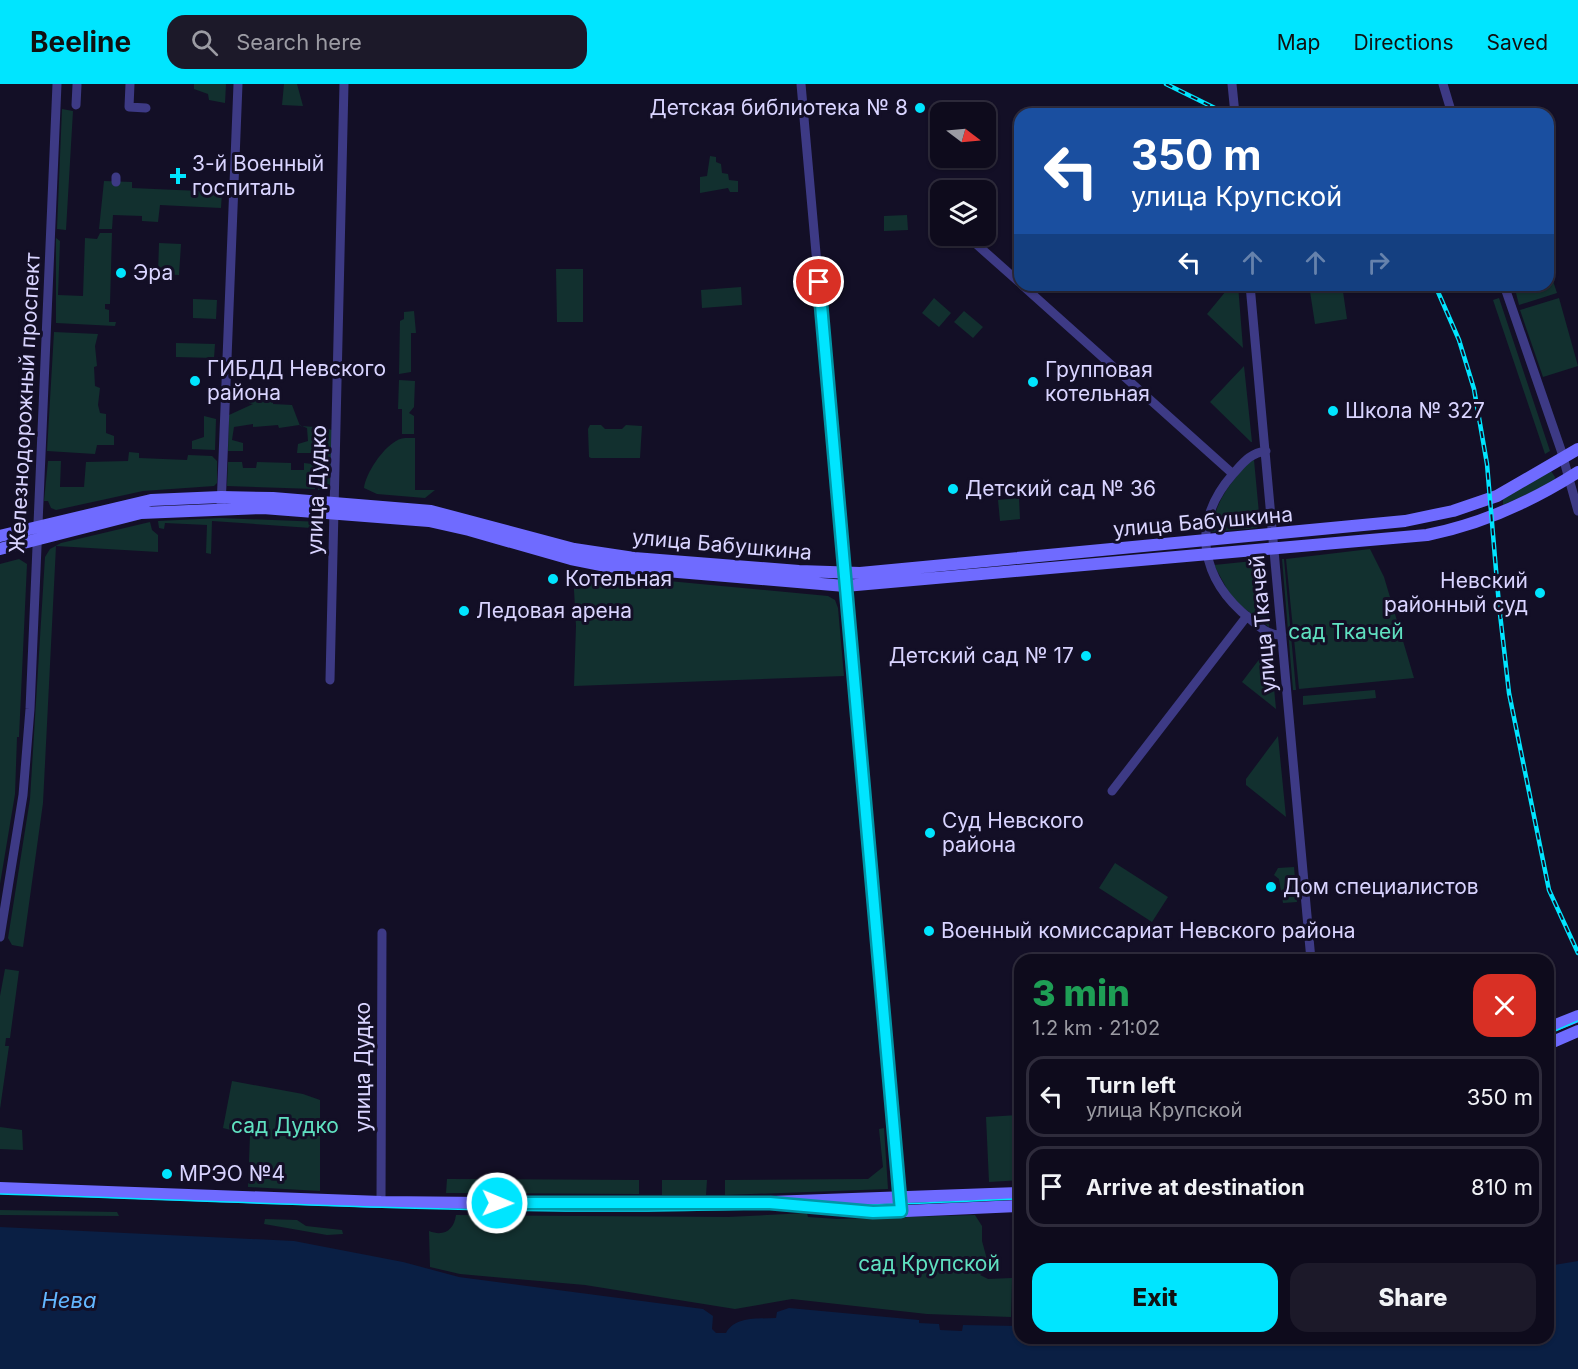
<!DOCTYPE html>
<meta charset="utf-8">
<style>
:root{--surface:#0e0b1c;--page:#1c1929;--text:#f1f3f6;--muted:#9b9ba3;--line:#2e2b3b;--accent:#00e5ff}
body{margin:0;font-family:Inter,sans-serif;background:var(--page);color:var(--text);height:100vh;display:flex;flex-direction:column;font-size:22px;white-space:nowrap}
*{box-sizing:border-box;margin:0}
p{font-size:20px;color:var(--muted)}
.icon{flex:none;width:33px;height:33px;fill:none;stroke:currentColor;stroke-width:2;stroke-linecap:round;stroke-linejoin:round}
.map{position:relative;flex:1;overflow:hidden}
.panel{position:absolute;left:1014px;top:870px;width:540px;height:390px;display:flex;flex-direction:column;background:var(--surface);border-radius:18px;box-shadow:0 2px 4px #0004,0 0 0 2px var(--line)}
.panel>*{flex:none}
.guide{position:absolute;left:1014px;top:24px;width:540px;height:183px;border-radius:18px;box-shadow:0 2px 4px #0004,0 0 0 2px var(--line);background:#1a4fa0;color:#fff;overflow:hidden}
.needle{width:39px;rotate:106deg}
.controls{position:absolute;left:930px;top:18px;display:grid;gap:12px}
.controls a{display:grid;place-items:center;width:66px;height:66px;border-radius:12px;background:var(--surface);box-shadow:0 2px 4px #0004,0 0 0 2px var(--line);font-size:30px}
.pin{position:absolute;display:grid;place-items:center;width:51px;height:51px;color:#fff;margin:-26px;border:3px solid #fff;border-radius:50%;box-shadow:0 2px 6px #0007}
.me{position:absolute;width:66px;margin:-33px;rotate:91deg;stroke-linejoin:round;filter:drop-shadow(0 0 4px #0008)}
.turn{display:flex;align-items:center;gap:21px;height:126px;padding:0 18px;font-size:27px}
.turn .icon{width:78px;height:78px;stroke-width:2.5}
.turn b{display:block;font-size:42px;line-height:51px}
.lanes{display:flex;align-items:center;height:57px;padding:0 18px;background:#0003;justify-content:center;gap:30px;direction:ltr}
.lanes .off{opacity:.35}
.round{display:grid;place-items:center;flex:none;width:63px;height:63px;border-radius:18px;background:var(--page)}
.overview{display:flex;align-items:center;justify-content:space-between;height:102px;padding:0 18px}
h1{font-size:36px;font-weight:800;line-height:45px;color:#1e9e55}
.primary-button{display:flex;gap:12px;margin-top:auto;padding:12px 18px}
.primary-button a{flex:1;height:69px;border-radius:18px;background:var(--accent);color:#111;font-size:24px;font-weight:800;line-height:69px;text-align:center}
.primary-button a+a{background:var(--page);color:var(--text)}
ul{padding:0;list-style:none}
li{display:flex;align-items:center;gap:18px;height:81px;margin:0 12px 9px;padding:0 6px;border:3px solid var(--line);border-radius:18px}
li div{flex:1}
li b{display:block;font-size:22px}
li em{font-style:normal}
header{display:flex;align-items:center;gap:36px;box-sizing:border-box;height:84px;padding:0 30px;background:var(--accent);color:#111}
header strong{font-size:28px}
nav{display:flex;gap:33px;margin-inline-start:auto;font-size:21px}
.search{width:420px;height:54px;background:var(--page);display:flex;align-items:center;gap:15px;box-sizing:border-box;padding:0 21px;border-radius:18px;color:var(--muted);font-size:22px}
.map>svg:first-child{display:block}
</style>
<header>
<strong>Beeline</strong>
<div class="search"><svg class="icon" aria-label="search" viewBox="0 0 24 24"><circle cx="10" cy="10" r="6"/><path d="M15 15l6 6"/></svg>Search here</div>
<nav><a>Map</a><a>Directions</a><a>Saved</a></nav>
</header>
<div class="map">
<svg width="1578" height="1285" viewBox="0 0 1578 1285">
<rect width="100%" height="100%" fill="#130f26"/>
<path fill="#12302f" d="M194 0H226L225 19 209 16 208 10 194 5Z
M284 0H297L303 22 282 21Z
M62 25 73 27 66 146 57 145Z
M710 72 716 73V78L721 80 722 89 728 90 729 96 738 97V108H730L728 104 700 109V93L707 92Z
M104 97 132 98V104L222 108 221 124 160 121 158 138 142 137V132L113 131 112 145H99Z
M907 131 908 146 884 147V132Z
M100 149H112L110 220H105V225L109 226V238H116L115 242 56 239V154L60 157 58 211 83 212 85 154 97 155Z
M159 159 181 160 179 191 158 190Z
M556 185H583V238H557Z
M1553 197 1557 209 1519 221 1516 209 1548 201Z
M1231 201H1238L1243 264 1207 230Z
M1309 201H1342L1347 235 1315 240Z
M741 203 742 221 702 224 701 206Z
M934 214 951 229 939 243 922 229Z
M1499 214 1550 367 1545 370 1493 216Z
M1559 214 1578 282 1543 293 1520 226Z
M193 215 217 216 216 235 193 234Z
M414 227 416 249H411V288L399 290 400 237 404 235V228Z
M964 227 983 243 973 254 954 238Z
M54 248 98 250 95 262 97 282 94 283 95 302 100 304 98 321 100 329 106 330V349L114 352V361H97L95 370 47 367Z
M176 259 215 260 214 274 176 273Z
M1244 282 1252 358H1251L1210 318Z
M399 296 415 297 414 323 409 329 414 332V350H402V325H398Z
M250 303H273V320L292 321 300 342 316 343 315 369H297L298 360 308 357 307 344 299 341 279 344 278 341 253 343V340L234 343 232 356 243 359V367H228L229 331 253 320 249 319Z
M204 332 216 335 215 366 192 365V357L204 353Z
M590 341H601L605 345H622L626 341 642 342 640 374H591L589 373 588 345Z
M320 343 332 346 330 406H318Z
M415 354V406H435L425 414 377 410 364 404C366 389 382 365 396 357 401 353 409 354 415 354Z
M129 368 139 369V374L187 376 188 371 212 372 217 377V399L214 402 143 407 56 426 51 424 48 417H44L48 377H61L60 403H84L86 378 128 377Z
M1254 376 1260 440 1257 444 1210 448C1217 416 1228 401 1250 377Z
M228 378H242L243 384H256L257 378 291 379V386H304V379L312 380 315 383V405L227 402Z
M1551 387 1555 393 1554 398 1503 421V414Z
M1019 414 1020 435 1000 437 998 416Z
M220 434 323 438 325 445 212 437 211 470 206 469 207 441 165 439 164 445 159 444 158 437Z
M150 438 152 446 158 451V468L56 462 43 719 23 863 12 861 8 854 30 715 45 473 50 465 61 459Z
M1370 465 1384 493 1414 594 1299 605 1286 475Z
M19 475 27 480 19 653H17L15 710 0 800V480Z
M1282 475H1284L1296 606H1293Z
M1263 476 1269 543 1233 516 1214 481Z
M573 488 828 512 835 516 838 524 844 592 574 602 576 542Z
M1270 561 1276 625 1242 598Z
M1375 606 1376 614 1303 621V612Z
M1278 652 1286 733 1246 701V695Z
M1115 779 1168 813 1152 838 1099 804Z
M1294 783 1297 818 1283 819 1279 795 1274 791 1278 784Z
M5 885 19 887 10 954H6L5 962H9L0 1025V912Z
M232 997 303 1010 320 1016V1107L248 1103 250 1051 223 1044Z
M1020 1031V1096L989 1098 986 1033Z
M0 1043 22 1046 23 1066 0 1065Z
M884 1044 888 1105 725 1111V1096L868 1095 883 1083 879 1045Z
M447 1095 639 1096V1110L446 1109Z
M662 1096H707L706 1111H662Z
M0 1126 117 1128 119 1132 0 1131Z
M807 1129 808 1133 837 1135 975 1131 982 1142V1157L988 1179 986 1187 980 1191 988 1195 1012 1194 1011 1233 927 1230 792 1215 735 1225 585 1201 460 1190 430 1183 429 1147C444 1153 454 1146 456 1131L728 1133Z
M265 1135 297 1136 306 1142 342 1146 343 1150 327 1151 264 1140Z"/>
<path fill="#0a1f44" d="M0 1143 294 1157 403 1178 459 1193 703 1225 713 1232 712 1245 716 1249H726C735 1232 759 1235 776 1234L777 1228 789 1224 919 1236V1239L939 1240 940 1246 962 1247 963 1241 1020 1242V1254H1548V1182L1578 1177V1285H0Z"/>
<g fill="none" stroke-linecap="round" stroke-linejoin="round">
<path stroke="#3d3a85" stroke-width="9" d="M130 0 129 23 146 24
M801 0 901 1127
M1232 0 1235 30
M1443 0 1452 30
M76 21 77 1
M116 98V93
M975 159 1020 199
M1022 201 1233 390
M1250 201 1311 876
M1504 201 1561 366 1578 427
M1266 367C1250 369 1243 379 1233 390 1189 440 1201 496 1250 535 1260 543 1269 552 1282 551
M221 424 238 0
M330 596 344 0
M1112 707 1247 532
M0 853 23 711 30 625 57 0
M381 1118 382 849"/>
<path stroke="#6f6bff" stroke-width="12" d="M0 452 151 416 221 413 273 414 431 427 574 465 634 474 799 487 860 489 1405 437 1453 427 1497 412 1578 365
M0 465 141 429 263 424 429 437 469 446 571 475 606 482 845 502 1427 451C1482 440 1531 418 1578 388
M1548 944 1578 932
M1548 960 1578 947
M0 1104 381 1118 585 1120H715L1020 1109
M813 1121 884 1128 1020 1122"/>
<path stroke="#00e5ff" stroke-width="1.5" d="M1548 950 1578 937
M0 1110C195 1116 389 1126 584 1127 730 1128 875 1121 1020 1115"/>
<defs>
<path id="rail" d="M1166 0 1227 30
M1435 201 1459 256 1474 305 1487 380 1499 521 1509 609 1549 806 1578 869"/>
</defs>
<use href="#rail" stroke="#00e5ff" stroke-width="4.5"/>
<use href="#rail" stroke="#130f26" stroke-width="2" stroke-dasharray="7" stroke-linecap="butt"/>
</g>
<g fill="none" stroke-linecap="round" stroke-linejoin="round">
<defs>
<path id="route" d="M497 1119H770L873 1128 901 1127 819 198"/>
</defs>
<use href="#route" stroke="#0095a6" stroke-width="15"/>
<use href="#route" stroke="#00e5ff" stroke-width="10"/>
</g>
<g fill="#00e5ff" stroke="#130f26" stroke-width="2">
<circle cx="920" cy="24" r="6"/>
<path d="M175 83h6v6h6v6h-6v6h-6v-6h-6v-6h6z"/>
<circle cx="121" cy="189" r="6"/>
<circle cx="195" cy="297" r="6"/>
<circle cx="1033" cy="298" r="6"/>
<circle cx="1333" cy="327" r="6"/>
<circle cx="953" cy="405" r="6"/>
<circle cx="553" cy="495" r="6"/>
<circle cx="1540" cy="509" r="6"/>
<circle cx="464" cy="527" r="6"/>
<circle cx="1086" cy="572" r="6"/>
<circle cx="930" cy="749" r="6"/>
<circle cx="1271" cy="803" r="6"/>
<circle cx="929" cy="847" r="6"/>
<circle cx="167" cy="1090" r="6"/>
</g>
<g text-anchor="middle" stroke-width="6" stroke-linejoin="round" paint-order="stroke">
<g font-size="21" fill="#d9d4ff" stroke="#130f26" text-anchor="start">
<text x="908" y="31" text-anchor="end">Детская библиотека № 8</text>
<text x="192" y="87">3-й Военный<tspan x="192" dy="24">госпиталь</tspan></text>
<text x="133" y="196">Эра</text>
<text x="207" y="292">ГИБДД Невского<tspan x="207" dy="24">района</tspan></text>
<text x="1045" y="293">Групповая<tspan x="1045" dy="24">котельная</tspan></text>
<text x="1345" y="334">Школа № 327</text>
<text x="965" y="412">Детский сад № 36</text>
<text x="565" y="502">Котельная</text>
<text x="1528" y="504" text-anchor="end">Невский<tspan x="1528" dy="24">районный суд</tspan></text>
<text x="476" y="534">Ледовая арена</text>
<text x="1074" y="579" text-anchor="end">Детский сад № 17</text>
<text x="942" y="744">Суд Невского<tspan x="942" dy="24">района</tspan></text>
<text x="1283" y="810">Дом специалистов</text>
<text x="941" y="854">Военный комиссариат Невского района</text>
<text x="179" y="1097">МРЭО №4</text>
</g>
<g font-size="21" fill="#d9d4ff" stroke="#130f26">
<text transform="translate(25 319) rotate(-87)" y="7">Железнодорожный проспект</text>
<text transform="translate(317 406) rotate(-88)" y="7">улица Дудко</text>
<text transform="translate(1203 438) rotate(-5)" y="7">улица Бабушкина</text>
<text transform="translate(722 461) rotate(5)" y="7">улица Бабушкина</text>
<text transform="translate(1263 540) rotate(-95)" y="7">улица Ткачей</text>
<text transform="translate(363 983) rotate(-90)" y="7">улица Дудко</text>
</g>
<g font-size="21" fill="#5fe0c0" stroke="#130f26">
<text x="1346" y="555">сад Ткачей</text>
<text x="285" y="1049">сад Дудко</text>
<text x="929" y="1187">сад Крупской</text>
</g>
<g font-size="22" font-style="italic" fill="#62b6ff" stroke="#130f26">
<text x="69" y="1224">Нева</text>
</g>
</g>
</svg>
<div class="controls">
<a><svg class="needle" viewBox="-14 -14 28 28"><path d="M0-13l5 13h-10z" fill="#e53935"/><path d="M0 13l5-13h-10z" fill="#9b9ba3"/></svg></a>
<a><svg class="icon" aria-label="layers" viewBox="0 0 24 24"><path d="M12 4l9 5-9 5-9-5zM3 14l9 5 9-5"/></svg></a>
</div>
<div class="pin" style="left:819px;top:198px;background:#d93025"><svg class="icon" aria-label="arrive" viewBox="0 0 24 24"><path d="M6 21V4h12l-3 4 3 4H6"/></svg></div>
<svg class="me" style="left:497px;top:1119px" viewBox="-20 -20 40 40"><circle r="17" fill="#00e5ff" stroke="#fff" stroke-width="3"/><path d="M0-11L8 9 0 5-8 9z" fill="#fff"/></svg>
<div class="guide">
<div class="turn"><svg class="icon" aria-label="left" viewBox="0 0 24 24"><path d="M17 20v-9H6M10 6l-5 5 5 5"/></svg><div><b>350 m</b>улица Крупской</div></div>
<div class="lanes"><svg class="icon" aria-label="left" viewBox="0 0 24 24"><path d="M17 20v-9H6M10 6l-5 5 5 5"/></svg><svg class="icon off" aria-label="ahead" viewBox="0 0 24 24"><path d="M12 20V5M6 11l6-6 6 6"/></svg><svg class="icon off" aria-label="ahead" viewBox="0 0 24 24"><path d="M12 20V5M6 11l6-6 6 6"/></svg><svg class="icon off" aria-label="right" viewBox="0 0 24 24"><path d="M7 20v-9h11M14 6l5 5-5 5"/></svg></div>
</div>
<section class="panel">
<div class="overview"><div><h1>3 min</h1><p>1.2 km · 21:02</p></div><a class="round" style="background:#d93025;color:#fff"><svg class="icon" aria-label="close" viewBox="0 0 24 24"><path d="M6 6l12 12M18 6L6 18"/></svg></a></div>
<ul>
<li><svg class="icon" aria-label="left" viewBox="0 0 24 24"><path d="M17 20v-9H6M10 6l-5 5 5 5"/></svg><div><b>Turn left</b><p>улица Крупской</p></div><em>350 m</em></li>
<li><svg class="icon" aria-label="arrive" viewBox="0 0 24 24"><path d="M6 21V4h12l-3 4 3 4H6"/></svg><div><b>Arrive at destination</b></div><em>810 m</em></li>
</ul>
<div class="primary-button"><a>Exit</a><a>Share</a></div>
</section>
</div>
